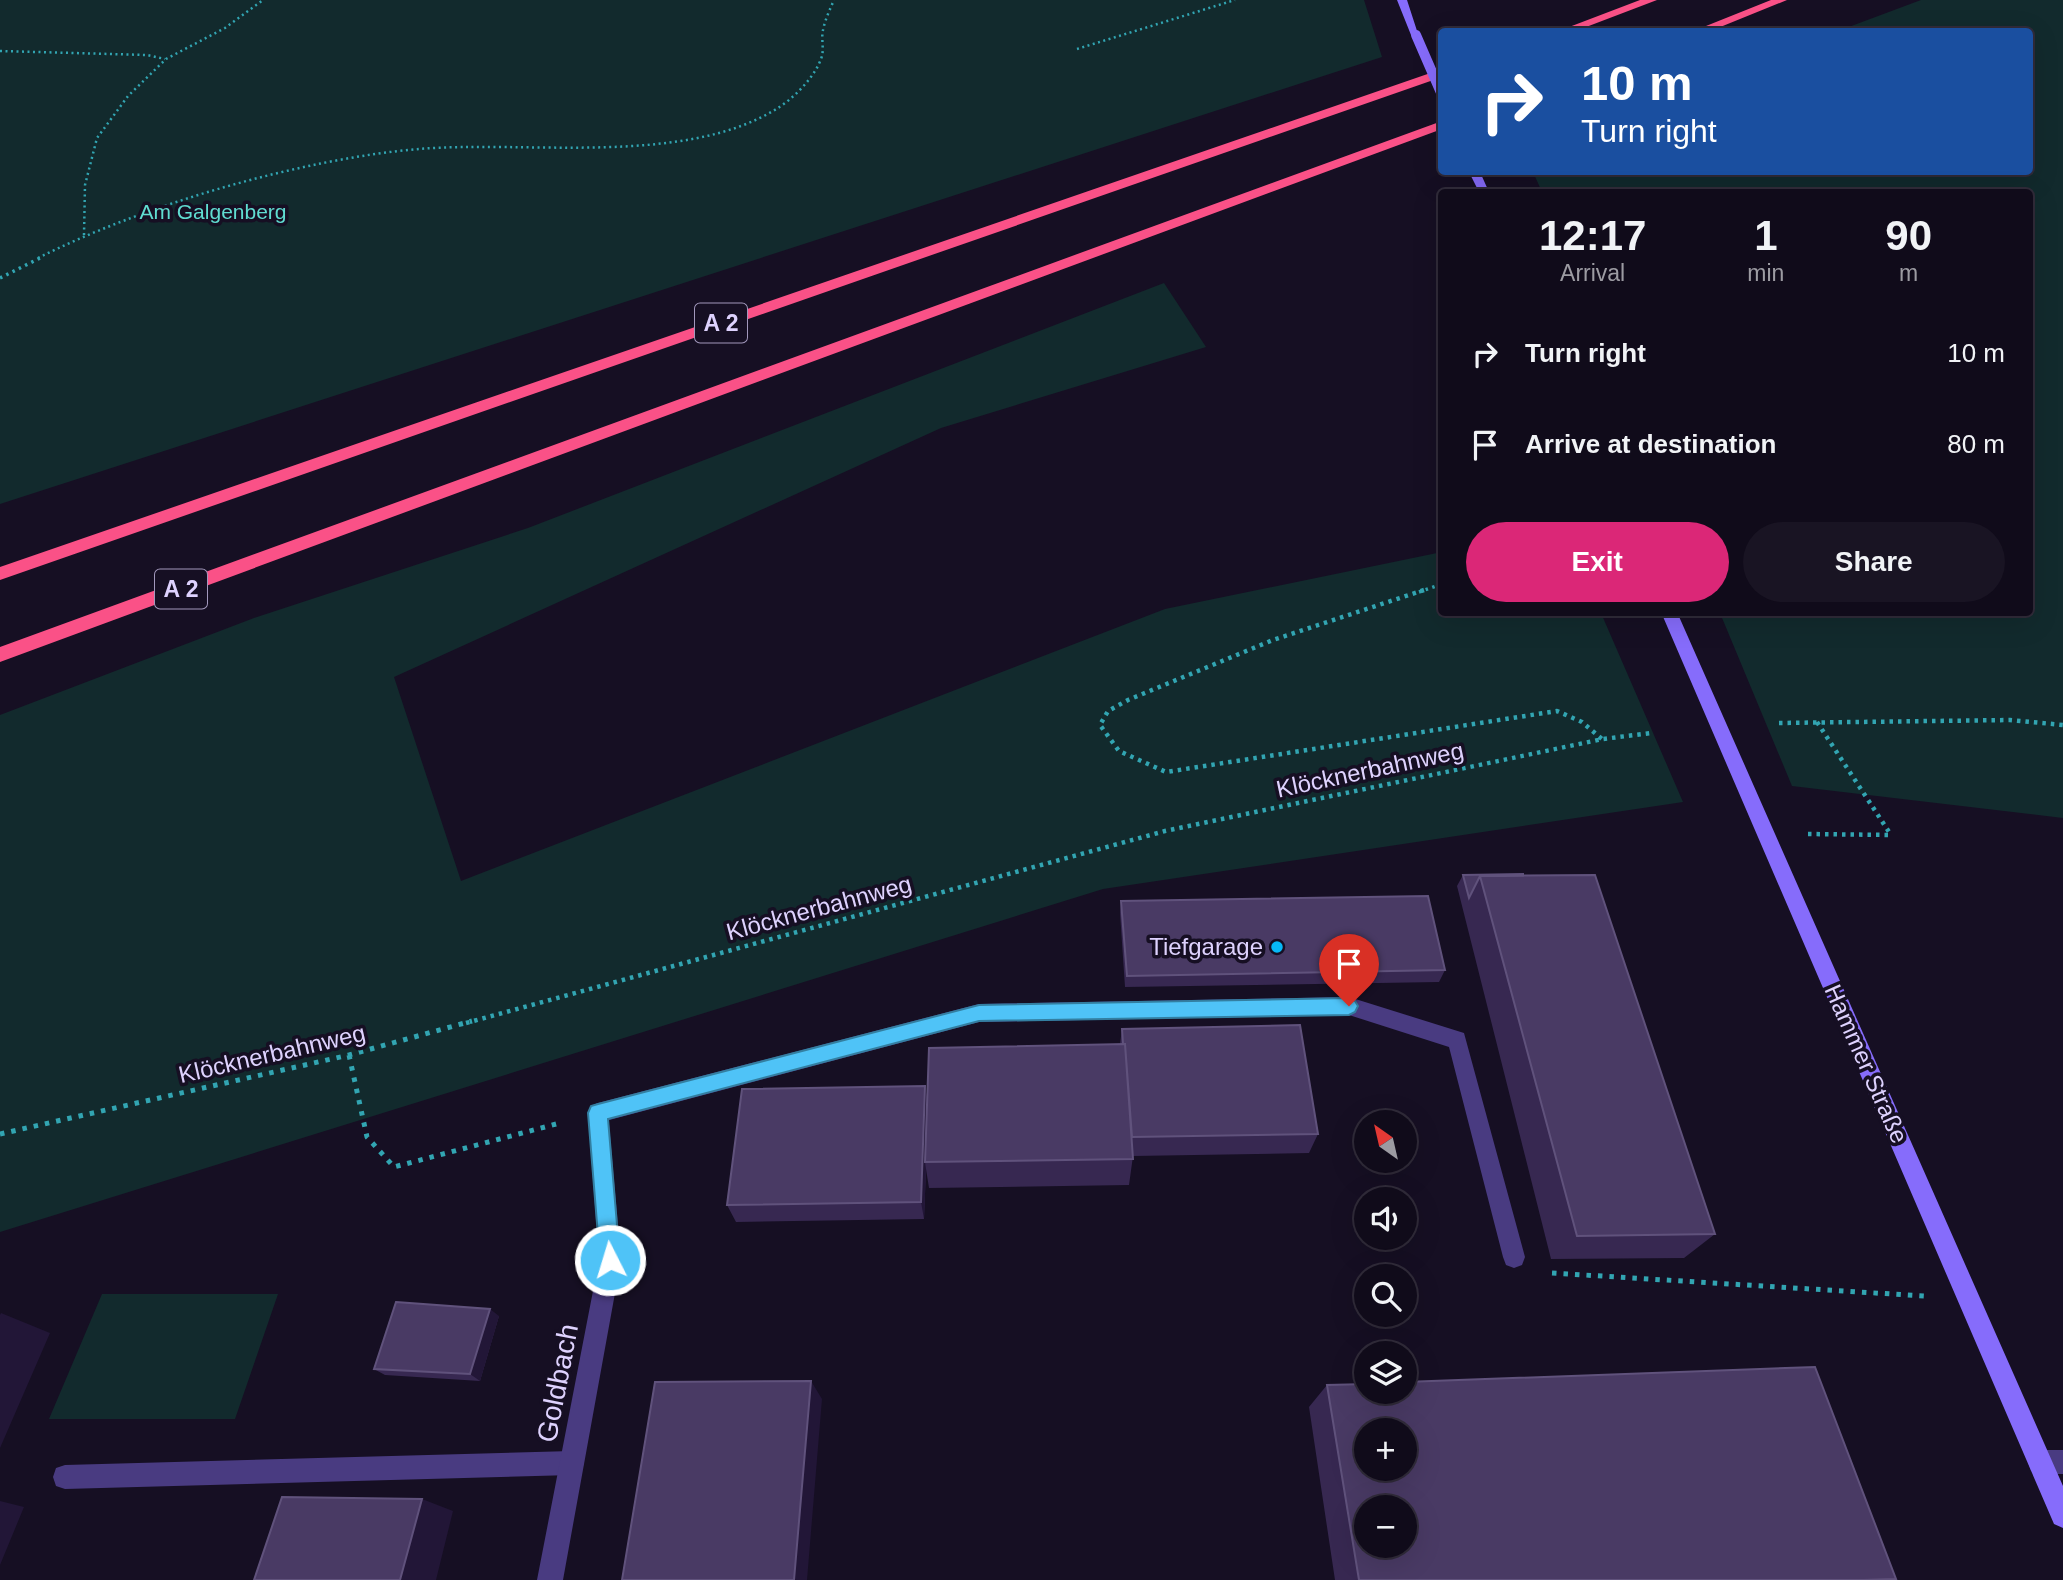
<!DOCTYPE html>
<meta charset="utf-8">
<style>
:root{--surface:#100b1a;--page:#191423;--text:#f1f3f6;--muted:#9c9ba2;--line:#302b39;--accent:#db2777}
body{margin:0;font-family:Arial,sans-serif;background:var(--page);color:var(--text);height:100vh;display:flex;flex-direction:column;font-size:26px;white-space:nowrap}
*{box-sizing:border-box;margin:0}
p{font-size:23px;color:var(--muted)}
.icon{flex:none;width:38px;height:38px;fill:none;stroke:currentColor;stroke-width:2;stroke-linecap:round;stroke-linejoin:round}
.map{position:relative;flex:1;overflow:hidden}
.details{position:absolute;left:1438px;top:189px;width:595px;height:427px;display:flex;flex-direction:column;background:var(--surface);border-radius:7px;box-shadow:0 7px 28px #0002,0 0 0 2px var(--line)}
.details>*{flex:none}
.banner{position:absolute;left:1438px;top:28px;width:595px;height:147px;border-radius:7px;box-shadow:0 7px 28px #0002,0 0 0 2px var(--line);background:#1a4fa0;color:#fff;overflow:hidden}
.needle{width:46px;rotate:326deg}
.tools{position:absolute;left:1354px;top:1110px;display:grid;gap:14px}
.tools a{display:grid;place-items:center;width:63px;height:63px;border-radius:50%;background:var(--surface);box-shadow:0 7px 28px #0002,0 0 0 2px var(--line);font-size:35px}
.pin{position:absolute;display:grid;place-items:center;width:60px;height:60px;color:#fff;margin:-72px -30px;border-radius:50% 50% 50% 0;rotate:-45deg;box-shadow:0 0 7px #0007}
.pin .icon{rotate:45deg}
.me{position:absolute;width:77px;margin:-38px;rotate:355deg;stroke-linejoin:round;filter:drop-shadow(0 0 5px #0008)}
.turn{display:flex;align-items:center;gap:24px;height:147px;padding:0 28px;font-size:32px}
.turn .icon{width:91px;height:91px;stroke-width:2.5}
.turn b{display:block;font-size:49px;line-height:60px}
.eta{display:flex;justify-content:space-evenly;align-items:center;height:119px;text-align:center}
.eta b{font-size:42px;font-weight:700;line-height:49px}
.cta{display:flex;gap:14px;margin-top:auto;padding:14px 28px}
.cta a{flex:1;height:80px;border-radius:42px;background:var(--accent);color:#fff;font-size:28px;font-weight:700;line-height:80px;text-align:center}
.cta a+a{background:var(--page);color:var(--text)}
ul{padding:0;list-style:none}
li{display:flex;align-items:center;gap:21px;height:91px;padding:0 28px}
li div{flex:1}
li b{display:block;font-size:26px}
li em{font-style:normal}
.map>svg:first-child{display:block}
</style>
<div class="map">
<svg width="2063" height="1580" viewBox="0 0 2063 1580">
<rect width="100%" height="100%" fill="#160f23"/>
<path fill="#122a2d" d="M0 0H1364L1382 57 0 504Z
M1921 0H2063V818L1792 786 1720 613 2030 612V192H1542L1533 172H2030V32L1838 31Z
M1164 283 1206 347 941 428 394 677 461 881 1165 609 1442 552V612L1601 613 1683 802 1103 889 0 1232V715L254 618 528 528Z
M102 1294H278L235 1419H49Z"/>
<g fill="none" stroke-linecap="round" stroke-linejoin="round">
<path stroke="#32a5b2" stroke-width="2.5" stroke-dasharray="2 3.5" stroke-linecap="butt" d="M1077 49 1235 0
M0 51 147 55 165 59
M84 235 85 185 97 138 128 96 166 59 225 28 263 0
M38 258C144 205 300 159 419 149 527 140 684 167 778 108 795 97 816 76 822 56 824 48 821 38 823 30 825 20 830 9 834 0"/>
<path stroke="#32a5b2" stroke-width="3.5" stroke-dasharray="2.5 4.5" stroke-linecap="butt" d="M0 278 42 257
M1419 592 1442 584"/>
<path stroke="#32a5b2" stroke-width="4.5" stroke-dasharray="3.5 5" stroke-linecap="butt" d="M1424 590 1273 640 1128 700 1108 711 1100 725 1119 751 1166 772 1557 711 1582 722 1602 739
M1817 722 1891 835
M1779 723 2010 720 2063 725
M1808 834 1890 835
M466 1023 1165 831 1603 739 1651 733"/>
<path stroke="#32a5b2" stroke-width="5" stroke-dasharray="4.5 7" stroke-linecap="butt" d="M349 1055 367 1137 394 1167 560 1123
M0 1134 349 1055 472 1021
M1552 1273 1924 1296"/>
<path fill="#493b81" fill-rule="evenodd" d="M1349 997 1464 1033 1525 1257 1522 1265 1514 1268 1506 1265 1503 1257 1449 1047 1349 1015 979 1022 598 1123 591 1120 588 1113 591 1106 598 1103 979 1004Z
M572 1451 581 1454 584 1463 581 1472 572 1475 65 1489 56 1486 53 1477 56 1468 65 1465Z"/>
<path fill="#493b81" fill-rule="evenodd" d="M598 1103 605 1106 608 1113 621 1260 563 1580H537L599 1260 588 1113 591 1106Z
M2040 1450H2063V1474H2040L2031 1471 2028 1462 2031 1453Z"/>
<path fill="#866cfb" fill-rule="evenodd" d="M1397 0H1407L1419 37 1411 35Z
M1469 172H1480L1489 192H1479Z
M1661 612H1677L2063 1486V1528L2054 1524Z"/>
<path fill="#fa5187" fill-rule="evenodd" d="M1640 0H1657L1573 32H1556Z
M1771 0H1787L1708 32H1691Z
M1442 69V77L0 580V567Z
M1442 121V129L0 662V647Z"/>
<path stroke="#866cfb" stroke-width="10" d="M1416 35 1442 95"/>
</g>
<path fill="#372851" d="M1523 874 1715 1234 1684 1258 1551 1259 1457 886 1463 875Z
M1121 901 1445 970 1439 982 1125 987 1120 913Z
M1122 1029 1318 1134 1309 1153 1133 1156 1129 1185 929 1188 926 1169 924 1219 736 1222 727 1205 925 1086 927 1099 1120 1044Z
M499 1316 480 1381 385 1375 374 1369Z
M1327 1385 1896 1579 1888 1580H1335L1309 1407Z"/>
<path fill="#221637" d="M925 1086 928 1106 925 1162 926 1169 924 1219 921 1202Z
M490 1309 499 1316 480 1381 470 1374Z
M1 1313 50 1333 0 1448V1315Z
M811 1381 822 1399 807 1580H794Z
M422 1499 453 1511 436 1580H400Z
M0 1501 24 1507 0 1565Z"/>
<path fill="#493a64" stroke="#60527c" stroke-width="2" fill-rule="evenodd" d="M1523 874V876H1480L1469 898 1463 875Z
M1595 875 1715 1234 1577 1236 1480 876Z
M1428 896 1445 970 1127 976 1121 901Z
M1300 1025 1318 1134 1132 1137 1125 1044H1123L1122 1029Z
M1125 1044 1133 1159 925 1162 929 1048Z
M925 1086 921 1202 727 1205 742 1089Z
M396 1302 490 1309 470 1374 374 1369Z
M1815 1367 1896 1579 1863 1580H1359L1327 1385 1367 1384V1391H1405V1382ZM1367 1430H1405V1468H1367ZM1367 1507H1405V1545H1367Z
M811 1381 794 1580H622L655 1382Z
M282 1497 422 1499 400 1580H254Z"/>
<path fill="#4fc3f7" stroke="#337fa1" stroke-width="2" d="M1349 998 1355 1001 1358 1006 1355 1012 1349 1015 979 1021 608 1119 620 1260 617 1268 610 1271 603 1268 600 1260 588 1113 591 1106 598 1104 979 1005Z"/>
<circle fill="#07b8f6" stroke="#160f23" stroke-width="2.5" cx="1277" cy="947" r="7"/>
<g text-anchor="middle" stroke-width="7" stroke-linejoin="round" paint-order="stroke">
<g font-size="21" fill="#60dcd1" stroke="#160f23">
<text x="213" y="219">Am Galgenberg</text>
</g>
<g fill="#160f23" stroke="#a298bc" stroke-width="2">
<rect x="695" y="303.5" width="52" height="39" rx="5"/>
<rect x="155" y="569.5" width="52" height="39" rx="5"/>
</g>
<g font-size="23" font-weight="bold" fill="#ded2fe">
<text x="721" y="331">A 2</text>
<text x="181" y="597">A 2</text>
</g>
<g font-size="24" fill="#ded2fe" stroke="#160f23">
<text transform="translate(1370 770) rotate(-12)" y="8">Klöcknerbahnweg</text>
<text transform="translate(819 908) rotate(-15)" y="8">Klöcknerbahnweg</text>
<text transform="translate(272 1054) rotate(-13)" y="8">Klöcknerbahnweg</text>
<text transform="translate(1866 1064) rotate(66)" y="8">Hammer Straße</text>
</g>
<g font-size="24" fill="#ded2fe" stroke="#160f23" text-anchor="end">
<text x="1263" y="955">Tiefgarage</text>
</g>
<g font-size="28" fill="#ded2fe" stroke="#160f23">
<text transform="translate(557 1383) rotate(-79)" y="10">Goldbach</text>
</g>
</g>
</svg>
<div class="tools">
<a><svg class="needle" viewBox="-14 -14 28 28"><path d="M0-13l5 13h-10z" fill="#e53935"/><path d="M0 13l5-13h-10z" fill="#9c9ba2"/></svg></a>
<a><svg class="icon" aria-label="sound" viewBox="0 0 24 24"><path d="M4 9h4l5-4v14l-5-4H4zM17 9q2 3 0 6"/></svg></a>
<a><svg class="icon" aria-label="search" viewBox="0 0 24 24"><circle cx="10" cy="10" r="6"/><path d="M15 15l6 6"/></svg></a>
<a><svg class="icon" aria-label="layers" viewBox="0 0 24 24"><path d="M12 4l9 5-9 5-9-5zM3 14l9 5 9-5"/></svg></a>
<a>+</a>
<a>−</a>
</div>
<div class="pin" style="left:1349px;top:1006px;background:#d93025"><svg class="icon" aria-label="arrive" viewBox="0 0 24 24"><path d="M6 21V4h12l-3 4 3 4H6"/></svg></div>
<svg class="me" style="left:610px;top:1260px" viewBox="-20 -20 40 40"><circle r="17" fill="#4fc3f7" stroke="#fff" stroke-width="3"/><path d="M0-11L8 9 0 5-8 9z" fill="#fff"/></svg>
<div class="banner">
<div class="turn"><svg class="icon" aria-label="right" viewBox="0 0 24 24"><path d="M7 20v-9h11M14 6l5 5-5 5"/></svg><div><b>10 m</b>Turn right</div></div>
</div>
<section class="details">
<div class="eta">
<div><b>12:17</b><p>Arrival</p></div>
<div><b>1</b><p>min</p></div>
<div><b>90</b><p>m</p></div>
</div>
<ul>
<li><svg class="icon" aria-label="right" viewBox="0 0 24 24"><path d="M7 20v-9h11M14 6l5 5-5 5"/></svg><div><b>Turn right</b></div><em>10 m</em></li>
<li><svg class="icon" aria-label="arrive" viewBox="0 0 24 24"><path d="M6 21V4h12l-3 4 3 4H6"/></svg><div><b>Arrive at destination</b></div><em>80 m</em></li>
</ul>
<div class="cta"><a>Exit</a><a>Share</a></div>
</section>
</div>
